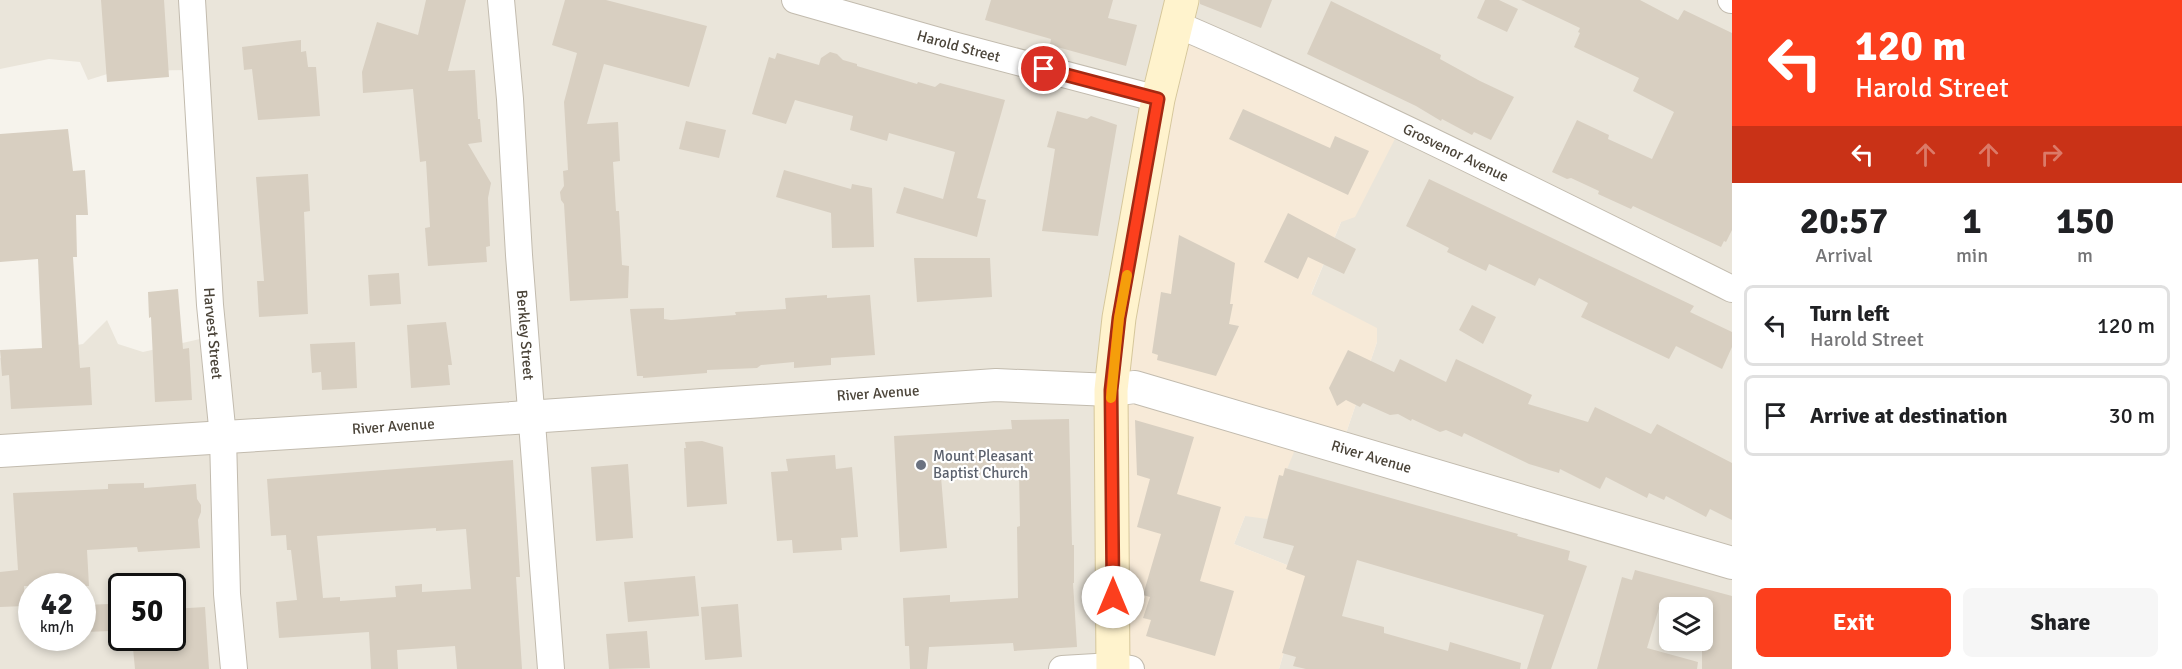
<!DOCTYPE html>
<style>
:root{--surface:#fff;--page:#f6f6f6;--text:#202124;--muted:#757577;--line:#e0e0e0;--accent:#fc3f1d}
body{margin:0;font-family:Signika,sans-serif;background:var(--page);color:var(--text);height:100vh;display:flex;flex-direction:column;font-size:22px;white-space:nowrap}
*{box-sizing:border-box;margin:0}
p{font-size:20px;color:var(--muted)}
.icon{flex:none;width:33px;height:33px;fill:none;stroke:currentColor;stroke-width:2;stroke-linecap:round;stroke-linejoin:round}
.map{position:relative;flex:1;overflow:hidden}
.details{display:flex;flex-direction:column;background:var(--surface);width:450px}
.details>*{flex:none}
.guide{background:#fc3f1d;color:#fff;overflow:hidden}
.buttons{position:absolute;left:1659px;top:597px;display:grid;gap:12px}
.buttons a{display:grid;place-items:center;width:54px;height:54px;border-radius:9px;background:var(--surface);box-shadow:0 3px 9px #0003;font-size:30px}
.speed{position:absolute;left:18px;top:573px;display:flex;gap:12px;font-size:30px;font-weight:700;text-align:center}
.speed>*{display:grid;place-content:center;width:78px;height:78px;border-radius:50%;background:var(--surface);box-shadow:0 3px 9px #0003;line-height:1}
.speed small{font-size:15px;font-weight:400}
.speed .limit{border:3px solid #111;border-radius:9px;background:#fff;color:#111}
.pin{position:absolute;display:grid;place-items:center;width:51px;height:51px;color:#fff;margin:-26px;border:3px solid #fff;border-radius:50%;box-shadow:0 2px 6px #0007}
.me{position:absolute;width:66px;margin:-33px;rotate:0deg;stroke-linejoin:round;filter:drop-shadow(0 0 4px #0008)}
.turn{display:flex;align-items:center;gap:21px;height:126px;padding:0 24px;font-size:27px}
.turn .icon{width:78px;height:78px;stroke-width:2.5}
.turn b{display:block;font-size:42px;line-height:51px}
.lanes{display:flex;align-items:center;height:57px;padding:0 24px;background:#0003;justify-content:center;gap:30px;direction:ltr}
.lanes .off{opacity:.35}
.eta{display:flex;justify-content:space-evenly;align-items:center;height:102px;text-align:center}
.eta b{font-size:36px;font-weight:700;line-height:42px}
.action{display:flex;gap:12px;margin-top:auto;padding:12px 24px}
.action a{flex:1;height:69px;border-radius:9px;background:var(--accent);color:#fff;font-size:24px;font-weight:700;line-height:69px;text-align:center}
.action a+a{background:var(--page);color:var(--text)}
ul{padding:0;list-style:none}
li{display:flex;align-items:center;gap:18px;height:81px;margin:0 12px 9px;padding:0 12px;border:3px solid var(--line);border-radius:9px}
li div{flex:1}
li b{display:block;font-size:22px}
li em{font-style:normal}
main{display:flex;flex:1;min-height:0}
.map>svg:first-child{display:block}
</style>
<main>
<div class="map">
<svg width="1732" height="669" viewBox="0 0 1732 669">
<rect width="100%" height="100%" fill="#f6f3ec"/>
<path fill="#eae5da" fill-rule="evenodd" d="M0 0H1732V669H1279L1307 573 1234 544 1245 516 1298 442 1341 448 1377 342 1311 295 1341 222 1321 92 1102 669H0V358L83 344 107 320 118 344 143 352 213 336 191 70 117 71 88 80 80 62 49 59 0 69ZM32 586H82V638H32ZM122 586H172V638H122ZM1670 608H1702V640H1670Z"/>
<path fill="#f7ead8" d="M1169 27 1399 131 1355 217 1341 222 1311 294 1377 328V342L1341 448 1298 442 1267 519 1245 516 1234 544 1307 573 1279 669H1102L1100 384Z"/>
<path fill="#d8cfc1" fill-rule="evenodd" d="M101 0H164L169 77 107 82Z
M426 0H466L448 71 475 70 478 119H480L482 142 468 144 491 183 488 198 490 246 486 247 487 262 428 266 425 228 430 227 426 161 420 162 413 89 363 93 362 72 377 22 418 35Z
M565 0H606L707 26 689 87 604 64 587 124 618 122 620 161 613 162 616 211H619L622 265 629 266 628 298 570 301 564 204 561 200 560 192 564 186 563 171 568 170 564 102 577 53 552 45Z
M991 0H1113L1108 18 1137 25 1126 66 1050 45 1051 39 985 20Z
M1200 0H1272L1261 28 1200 4Z
M1485 0H1499L1518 9 1507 32 1477 18Z
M1521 0H1640L1678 20 1684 10 1732 33V230L1726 242 1724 241 1721 247 1633 206 1631 209 1598 194 1599 191 1571 178 1567 179 1552 172 1577 120 1609 135 1608 139 1652 159 1674 112 1633 91 1639 78 1574 47 1580 33 1578 32 1580 28Z
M1331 1 1441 55 1440 59 1480 81 1514 97 1491 140 1474 132 1472 135 1442 119 1441 121 1416 106 1307 54Z
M301 40V52L306 51 308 67H316L320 116 258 120 252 69 244 70 242 47Z
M830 52 837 54 843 60 857 64V66L917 84 918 82 935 87 940 83 1005 100 977 198 986 200 977 237 896 213 904 187 943 199 955 152 889 133 887 141 850 130 853 116 795 100 786 124 752 114 769 57 775 59 777 53 819 65 821 58Z
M1243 109 1330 148 1335 136 1369 151 1348 195 1229 139Z
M1057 111 1087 119 1091 116 1117 125 1098 236 1042 231 1055 149 1047 147Z
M686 121 726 130 719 158 679 149Z
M68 129 73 171 85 170 88 215H76L77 257H73L80 368 90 367 92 405 11 409 9 375 2 376 0 350 42 348 38 259 0 262V134Z
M784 170 851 189 852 184 872 188 874 247 832 248 831 213 776 197Z
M308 174 310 211 304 212 308 314 259 317 257 281H264L256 177Z
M1429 179 1694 306 1690 312 1732 332V347L1722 369 1676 346 1669 359 1581 317 1588 303 1539 278 1535 286 1489 264 1486 271 1447 252 1449 248 1406 226Z
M1288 213 1356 249 1344 274 1308 257 1298 279 1264 262Z
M1179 235 1235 263 1230 304H1233L1229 324 1239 326 1216 376 1157 360 1158 355 1152 353 1161 292 1171 294Z
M914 258H990L992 297 917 302Z
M399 273 401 304 370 306 368 275Z
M178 289 183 349 189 348 192 400 155 402 151 317 149 318 148 292Z
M827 295V298L870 295 875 355 831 358V365L794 368V362L761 365 757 368 707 370V373L643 378V376H637L630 309 664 308V319L671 320 736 315 735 312 786 309 785 298Z
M1472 305 1496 317 1483 344 1459 330Z
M446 322 452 365H448L450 385 411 388 407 325Z
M355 342 357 388 322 390 321 372 312 373 310 344Z
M1348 350 1394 372 1400 359 1446 382 1456 359 1532 395 1528 404 1588 422 1595 407 1651 434 1657 424 1732 463V520L1710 509 1706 517 1666 496 1664 500 1649 493 1647 498 1606 477 1600 489 1560 469 1559 473 1529 464 1464 433 1462 437 1446 430 1440 432 1412 419 1411 421 1398 414 1390 415 1363 403 1360 407 1346 400 1337 406 1329 388Z
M1069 419 1072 545H1074V583H1073L1077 647 1014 651 1013 643 929 647 927 669H910L909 646H905L903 598 950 595V602L1018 598 1017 527 1020 526 1019 472 941 477 947 548 900 552 894 436 1012 429 1011 420Z
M1135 420 1194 437 1177 494 1221 507 1200 581 1234 591 1215 656 1146 636 1151 620 1143 618 1150 597 1143 595 1161 534 1137 527 1150 479 1137 475Z
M702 441 723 447 727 504 687 507 684 448H686L685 442Z
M835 455 836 469 852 467 858 537 841 538 842 550 793 553 792 540 777 541 771 472 788 471 786 459Z
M513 460 520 577H516L522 669H457L455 646 397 650 398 669H371L369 632 279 638 276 602 297 600 291 550H287L286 535 271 536 267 479ZM436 528V531L466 529 471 589 422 592V584L395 586 396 597 340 601V597L323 598 317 536Z
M628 464 633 538 596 541 591 467Z
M1285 468 1518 534 1517 536 1570 551 1568 560 1587 566 1551 669H1527L1544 615 1357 560 1342 616 1384 627V633L1448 651 1450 642 1521 663 1520 669H1306L1293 666 1296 657 1282 653 1305 576 1286 569 1294 546 1263 538 1279 475 1283 476Z
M144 483V488L196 484 197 499 201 505V512L198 520 200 548 138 552 137 547 87 550 89 586H24L25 606 0 607V572L18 570 13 493 108 489V484Z
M1635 570 1732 596V669H1702V608H1659L1647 648 1698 662 1697 669H1597L1622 577 1632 580Z
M695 576 699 616 628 622 624 582Z
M109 604 111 631 85 632 84 605Z
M738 604 742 657 705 660 701 607Z
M205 607 209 669H135L132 638H172V609Z
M647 631 650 668 609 669 606 634Z"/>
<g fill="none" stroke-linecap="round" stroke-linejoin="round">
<defs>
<g id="minor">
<path id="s1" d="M192 0 210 305 223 437 227 594 234 669"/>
<path id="s2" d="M501 0 510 99 519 255 551 669"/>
<path id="s3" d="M795 0 953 45 1158 99"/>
<path d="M1731 0H1732"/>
<path id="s4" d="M1176 24C1365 105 1548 198 1732 289"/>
<path d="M1062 669 1113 666 1131 669"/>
</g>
<g id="tertiary">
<path id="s5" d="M0 451 338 430 996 385 1111 390 1135 387 1732 563"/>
</g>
<path id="secondary" d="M1113 669 1111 390 1119 318 1158 99 1182 0"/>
</defs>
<use href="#minor" stroke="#c2bbae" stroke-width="28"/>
<use href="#tertiary" stroke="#c2bbae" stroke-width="34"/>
<use href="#secondary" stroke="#d6c79b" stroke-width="35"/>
<use href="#minor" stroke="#fff" stroke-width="26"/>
<use href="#tertiary" stroke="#fff" stroke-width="32"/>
<use href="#secondary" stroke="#fff3cd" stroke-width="33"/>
</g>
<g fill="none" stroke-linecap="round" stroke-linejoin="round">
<defs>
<path id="route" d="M1044 69 1158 99 1119 318 1111 390 1113 597"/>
</defs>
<use href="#route" stroke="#a42913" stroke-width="15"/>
<use href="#route" stroke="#fc3f1d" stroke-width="10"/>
<path stroke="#f59e0b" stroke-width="10" d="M1111 398 1119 318 1127 275"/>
</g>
<circle fill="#6b7280" stroke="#fff" stroke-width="2" cx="921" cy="465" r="6"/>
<g text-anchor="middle" stroke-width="4.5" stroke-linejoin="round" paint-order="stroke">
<g font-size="15" fill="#4b4439" stroke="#fff">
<text dy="5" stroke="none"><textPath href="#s3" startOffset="170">Harold Street</textPath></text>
<text dy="5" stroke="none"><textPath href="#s4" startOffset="308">Grosvenor Avenue</textPath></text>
<text dy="5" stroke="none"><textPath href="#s1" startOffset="334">Harvest Street</textPath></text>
<text dy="5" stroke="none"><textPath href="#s2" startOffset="336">Berkley Street</textPath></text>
<text dy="5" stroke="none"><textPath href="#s5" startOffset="880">River Avenue</textPath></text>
<text dy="5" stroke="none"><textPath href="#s5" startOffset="394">River Avenue</textPath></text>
<text dy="5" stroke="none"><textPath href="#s5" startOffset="1384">River Avenue</textPath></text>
</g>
<g font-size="15" fill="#5b616d" stroke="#fff" text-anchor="start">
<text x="933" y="461">Mount Pleasant<tspan x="933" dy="17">Baptist Church</tspan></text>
</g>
</g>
</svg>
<div class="buttons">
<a><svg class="icon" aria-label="layers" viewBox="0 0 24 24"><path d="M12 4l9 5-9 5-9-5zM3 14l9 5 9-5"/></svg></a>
</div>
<div class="speed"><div>42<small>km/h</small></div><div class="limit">50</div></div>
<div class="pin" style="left:1044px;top:69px;background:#d93025"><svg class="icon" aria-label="arrive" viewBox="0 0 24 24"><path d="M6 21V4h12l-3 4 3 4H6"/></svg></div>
<svg class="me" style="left:1113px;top:597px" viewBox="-20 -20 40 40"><circle r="19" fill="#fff"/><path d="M0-13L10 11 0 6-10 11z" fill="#fc3f1d"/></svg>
</div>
<section class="details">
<div class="guide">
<div class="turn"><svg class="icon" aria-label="left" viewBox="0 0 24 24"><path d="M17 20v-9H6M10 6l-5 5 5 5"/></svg><div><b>120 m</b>Harold Street</div></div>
<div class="lanes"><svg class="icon" aria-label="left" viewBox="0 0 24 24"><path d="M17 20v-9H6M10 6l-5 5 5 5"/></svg><svg class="icon off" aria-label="ahead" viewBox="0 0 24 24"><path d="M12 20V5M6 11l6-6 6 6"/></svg><svg class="icon off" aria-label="ahead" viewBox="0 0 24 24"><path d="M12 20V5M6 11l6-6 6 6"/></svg><svg class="icon off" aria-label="right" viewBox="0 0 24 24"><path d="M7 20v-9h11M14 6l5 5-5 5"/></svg></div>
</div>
<div class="eta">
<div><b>20:57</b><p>Arrival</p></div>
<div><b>1</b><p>min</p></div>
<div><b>150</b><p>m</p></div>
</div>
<ul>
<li><svg class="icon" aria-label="left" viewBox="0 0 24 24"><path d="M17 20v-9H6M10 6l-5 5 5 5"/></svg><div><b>Turn left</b><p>Harold Street</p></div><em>120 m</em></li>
<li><svg class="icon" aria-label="arrive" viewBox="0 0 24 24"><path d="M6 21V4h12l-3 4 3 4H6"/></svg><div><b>Arrive at destination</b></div><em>30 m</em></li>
</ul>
<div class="action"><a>Exit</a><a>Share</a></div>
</section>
</main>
